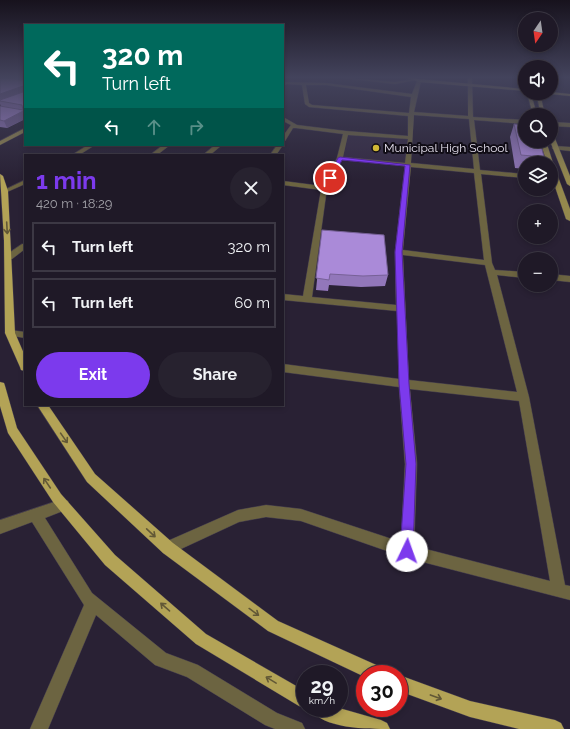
<!DOCTYPE html>
<meta charset="utf-8">
<style>
:root{--surface:#1f1927;--page:#27222f;--text:#f1f3f6;--muted:#a1a0a7;--line:#3c3844;--accent:#7c3aed}
body{margin:0;font-family:Raleway,sans-serif;background:var(--page);color:var(--text);height:100vh;display:flex;flex-direction:column;font-size:15px;white-space:nowrap}
*{box-sizing:border-box;margin:0}
p{font-size:13px;color:var(--muted)}
.icon{flex:none;width:22px;height:22px;fill:none;stroke:currentColor;stroke-width:2;stroke-linecap:round;stroke-linejoin:round}
.map{position:relative;flex:1;overflow:hidden}
.sheet{position:absolute;left:24px;top:154px;width:260px;height:252px;display:flex;flex-direction:column;background:var(--surface);border-radius:0px;box-shadow:0 2px 6px #0003,0 0 0 1px var(--line)}
.sheet>*{flex:none}
.hud{position:absolute;left:24px;top:24px;width:260px;height:122px;border-radius:0px;box-shadow:0 2px 6px #0003,0 0 0 1px var(--line);background:#00695c;color:#fff;overflow:hidden}
.needle{width:26px;rotate:193deg}
.controls{position:absolute;left:518px;top:12px;display:grid;gap:8px}
.controls a{display:grid;place-items:center;width:40px;height:40px;border-radius:50%;background:var(--surface);box-shadow:0 2px 6px #0003,0 0 0 1px var(--line);font-size:20px}
.speed{position:absolute;left:296px;top:665px;display:flex;gap:8px;font-size:20px;font-weight:700;text-align:center}
.speed>*{display:grid;place-content:center;width:52px;height:52px;border-radius:50%;background:var(--surface);box-shadow:0 2px 6px #0003,0 0 0 1px var(--line);line-height:1}
.speed small{font-size:10px;font-weight:400}
.speed .limit{border:6px solid #d22;background:#fff;color:#111}
.pin{position:absolute;display:grid;place-items:center;width:34px;height:34px;color:#fff;margin:-17px;border:2px solid #fff;border-radius:50%;box-shadow:0 1px 4px #0007}
.me{position:absolute;width:44px;margin:-22px;rotate:3deg;stroke-linejoin:round;filter:drop-shadow(0 0 3px #0008)}
.turn{display:flex;align-items:center;gap:14px;height:84px;padding:0 12px;font-size:18px}
.turn .icon{width:52px;height:52px;stroke-width:2.5}
.turn b{display:block;font-size:28px;line-height:34px}
.lanes{display:flex;align-items:center;height:38px;padding:0 12px;background:#0003;justify-content:center;gap:20px;direction:ltr}
.lanes .off{opacity:.35}
.round{display:grid;place-items:center;flex:none;width:42px;height:42px;border-radius:21px;background:var(--page)}
.overview{display:flex;align-items:center;justify-content:space-between;height:68px;padding:0 12px}
h1{font-size:24px;font-weight:700;line-height:30px;color:var(--accent)}
.action{display:flex;gap:8px;margin-top:auto;padding:8px 12px}
.action a{flex:1;height:46px;border-radius:24px;background:var(--accent);color:#fff;font-size:16px;font-weight:700;line-height:46px;text-align:center}
.action a+a{background:var(--page);color:var(--text)}
ul{padding:0;list-style:none}
li{display:flex;align-items:center;gap:12px;height:50px;margin:0 8px 6px;padding:0 4px;border:2px solid var(--line);border-radius:0px}
li div{flex:1}
li b{display:block;font-size:15px}
li em{font-style:normal}
.map>svg:first-child{display:block}
</style>
<div class="map">
<svg width="570" height="729" viewBox="0 0 570 729">
<rect width="100%" height="100%" fill="#292134"/>
<path fill="#342a42" d="M348 135 408 139 405 163 342 158Z"/>
<g fill="none" stroke-linecap="round" stroke-linejoin="round">
<defs>
<path id="street" d="M344 78 395 82 414 79 416 80 395 84Z
M468 78H472L473 117 525 120V124L474 120 480 170 525 174V178L481 174 492 263 495 270 525 272V278L497 275 529 397 565 585 570 586V600L407 558 301 521 266 517 239 522 168 555 163 553 161 548 163 543 238 510 266 505 301 509 401 542 405 464 399 387 283 372V364L399 379 397 311 283 300V294L303 296 321 190 283 185V181L322 186 337 158 343 134 296 128H293L285 141 283 142V136L291 125 283 121V117L297 125 346 131 408 136V116L309 107 305 104 302 85 287 84 283 86V83L286 82 326 83 412 94 417 81 419 80 421 81 414 112 468 116ZM306 85H326L411 97 409 113 312 105 309 103ZM414 115 469 119 474 169 411 163ZM348 135 408 139 405 163 343 157ZM342 160 405 166 395 252 396 305 312 297 327 188ZM411 167 474 173 484 260 403 250ZM403 255 485 265 517 392 409 380ZM410 389 519 401 550 581 414 546 417 464Z
M551 122 570 123V127L551 126Z
M88 145H95L79 155H72Z
M163 145H170L157 155H150Z
M215 145H222L210 155H203Z
M277 145H283L276 155H270Z
M555 146 570 147V151L553 149 552 148Z
M25 180V184L7 192 2 191Z
M22 244H25V249L12 259H6V255Z
M551 274 570 276V282L551 280Z
M10 330 25 332V338L7 335 5 333Z
M63 499 68 501 69 505 68 509 45 518 92 593 166 653 198 665 277 713 302 723 305 729H275L265 725 187 677 155 665 96 615 48 729H30L84 605 32 522 0 534V520Z"/>
<path id="secondary" d="M408 78 525 89V91L419 82Z
M551 92 570 94V96L549 94Z
M527 93H531L537 115H533Z
M536 93H540L545 115H541Z
M25 128V132L0 145V141Z
M551 134 554 136 570 176V186L567 184 550 141Z
M540 141H546L553 163 552 164 554 166 570 209V221L566 219 551 175V163H547Z"/>
<path id="primary" d="M0 174 3 176 8 191 15 333 25 356V371L21 370 20 367 5 333 4 241Z
M0 382 4 383 5 386 17 428 61 494 115 555 206 634 305 691 306 708 299 706 196 644 105 565 53 502 8 433 0 406Z
M37 405H48L95 474 173 543 278 621 383 668 385 674H365V677L268 631 163 553 87 482Z
M399 675 470 701 555 720 561 723 564 729H519L470 717 399 691Z
M311 708H339L381 720 387 723 390 729C369 729 320 729 311 708Z"/>
</defs>
<use href="#street" stroke="#433c4e" stroke-width="1"/>
<use href="#secondary" stroke="#433c4e" stroke-width="1"/>
<use href="#primary" stroke="#433c4e" stroke-width="1"/>
<use href="#street" fill="#6c6441" fill-rule="evenodd"/>
<use href="#secondary" fill="#94884d" fill-rule="evenodd"/>
<use href="#primary" fill="#b3a356" fill-rule="evenodd"/>
</g>
<path fill="#9277ba" d="M0 78H25V119L7 128 0 127V106H1L0 104Z
M514 124 544 157 541 163H525V169L515 168 510 137Z
M322 230 388 275 385 286 361 287 329 285 328 291 316 290Z"/>
<path fill="#776197" d="M23 86 25 91 0 101V94Z
M25 110V119L7 128 4 121Z"/>
<path fill="#aa8ad8" stroke="#776197" d="M0 78H6L22 80 23 78H25V110L4 121 0 120V106L23 110 22 105 0 101V100L23 92V86L0 94Z
M514 124 525 125V141H540L544 157 521 155Z
M322 230 384 235 388 275 363 276 330 274 329 280 316 278Z"/>
<defs><path id="oneway-shaft" d="M-6 0H5M1.5-3L5.5 0L1.5 3" fill="none" stroke-width="1.6" stroke-linecap="round" stroke-linejoin="round"/></defs>
<g stroke="#625836">
<use href="#oneway-shaft" transform="translate(7 228) rotate(87)"/>
<use href="#oneway-shaft" transform="translate(64 438) rotate(55)"/>
<use href="#oneway-shaft" transform="translate(47 483) rotate(-124)"/>
<use href="#oneway-shaft" transform="translate(151 533) rotate(43)"/>
<use href="#oneway-shaft" transform="translate(165 607) rotate(-139)"/>
<use href="#oneway-shaft" transform="translate(254 612) rotate(36)"/>
<use href="#oneway-shaft" transform="translate(271 680) rotate(-149)"/>
<use href="#oneway-shaft" transform="translate(436 697) rotate(20)"/>
</g>
<linearGradient id="sky" x2="0" y2="1"><stop stop-color="#17121d"/><stop offset="0.43" stop-color="#43435c"/><stop offset="1" stop-color="#43435c" stop-opacity="0"/></linearGradient>
<rect width="570" height="180" fill="url(#sky)"/>
<path fill="#7c3aed" stroke="#51269a" d="M340 157 410 165 402 252 409 384 416 464 413 551 411 555 407 557 402 555 400 551 406 464 399 384 395 252 405 166 342 160 332 179H327L338 158Z"/>
<circle fill="#d0b736" stroke="#100c15" stroke-width="1.5" cx="376" cy="148" r="4"/>
<g text-anchor="middle" stroke-width="4" stroke-linejoin="round" paint-order="stroke">
<g font-size="12" fill="#e4dfec" stroke="#100c15" text-anchor="start">
<text x="384" y="152">Municipal High School</text>
</g>
</g>
</svg>
<div class="controls">
<a><svg class="needle" viewBox="-14 -14 28 28"><path d="M0-13l5 13h-10z" fill="#e53935"/><path d="M0 13l5-13h-10z" fill="#a1a0a7"/></svg></a>
<a><svg class="icon" aria-label="sound" viewBox="0 0 24 24"><path d="M4 9h4l5-4v14l-5-4H4zM17 9q2 3 0 6"/></svg></a>
<a><svg class="icon" aria-label="search" viewBox="0 0 24 24"><circle cx="10" cy="10" r="6"/><path d="M15 15l6 6"/></svg></a>
<a><svg class="icon" aria-label="layers" viewBox="0 0 24 24"><path d="M12 4l9 5-9 5-9-5zM3 14l9 5 9-5"/></svg></a>
<a>+</a>
<a>−</a>
</div>
<div class="speed"><div>29<small>km/h</small></div><div class="limit">30</div></div>
<div class="pin" style="left:330px;top:178px;background:#d93025"><svg class="icon" aria-label="arrive" viewBox="0 0 24 24"><path d="M6 21V4h12l-3 4 3 4H6"/></svg></div>
<svg class="me" style="left:407px;top:551px" viewBox="-20 -20 40 40"><circle r="19" fill="#fff"/><path d="M0-13L10 11 0 6-10 11z" fill="#7c3aed"/></svg>
<div class="hud">
<div class="turn"><svg class="icon" aria-label="left" viewBox="0 0 24 24"><path d="M17 20v-9H6M10 6l-5 5 5 5"/></svg><div><b>320 m</b>Turn left</div></div>
<div class="lanes"><svg class="icon" aria-label="left" viewBox="0 0 24 24"><path d="M17 20v-9H6M10 6l-5 5 5 5"/></svg><svg class="icon off" aria-label="ahead" viewBox="0 0 24 24"><path d="M12 20V5M6 11l6-6 6 6"/></svg><svg class="icon off" aria-label="right" viewBox="0 0 24 24"><path d="M7 20v-9h11M14 6l5 5-5 5"/></svg></div>
</div>
<section class="sheet">
<div class="overview"><div><h1>1 min</h1><p>420 m · 18:29</p></div><a class="round"><svg class="icon" aria-label="close" viewBox="0 0 24 24"><path d="M6 6l12 12M18 6L6 18"/></svg></a></div>
<ul>
<li><svg class="icon" aria-label="left" viewBox="0 0 24 24"><path d="M17 20v-9H6M10 6l-5 5 5 5"/></svg><div><b>Turn left</b></div><em>320 m</em></li>
<li><svg class="icon" aria-label="left" viewBox="0 0 24 24"><path d="M17 20v-9H6M10 6l-5 5 5 5"/></svg><div><b>Turn left</b></div><em>60 m</em></li>
</ul>
<div class="action"><a>Exit</a><a>Share</a></div>
</section>
</div>
